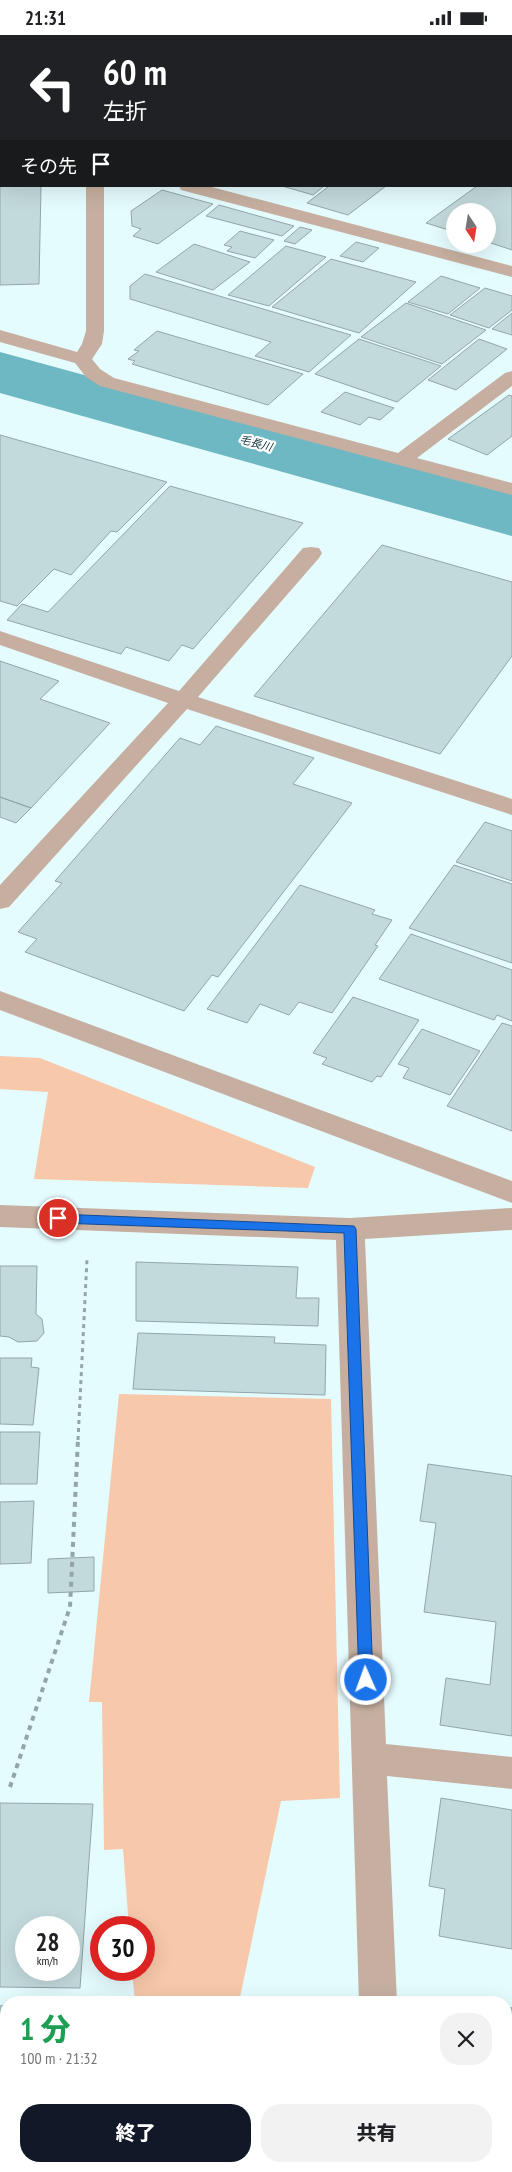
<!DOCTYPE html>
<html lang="ja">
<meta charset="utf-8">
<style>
:root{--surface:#fff;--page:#f2f2f2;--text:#202124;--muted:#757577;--accent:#111827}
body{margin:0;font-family:"PT Sans Narrow","Noto Sans JP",sans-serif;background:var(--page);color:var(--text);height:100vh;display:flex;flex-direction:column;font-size:19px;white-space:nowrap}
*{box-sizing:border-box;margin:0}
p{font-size:16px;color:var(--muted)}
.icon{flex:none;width:28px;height:28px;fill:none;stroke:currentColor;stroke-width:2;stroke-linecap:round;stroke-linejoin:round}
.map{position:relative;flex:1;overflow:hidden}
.panel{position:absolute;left:0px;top:1961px;width:512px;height:176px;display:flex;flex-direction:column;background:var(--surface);border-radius:20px 20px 0 0;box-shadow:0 5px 20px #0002}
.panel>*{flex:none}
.guide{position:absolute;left:0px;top:0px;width:512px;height:152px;box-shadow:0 5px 20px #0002;background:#202124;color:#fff;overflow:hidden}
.needle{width:32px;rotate:168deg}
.fabs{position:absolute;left:446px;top:168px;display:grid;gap:10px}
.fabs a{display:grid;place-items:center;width:50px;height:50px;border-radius:50%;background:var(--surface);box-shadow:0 5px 20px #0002;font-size:25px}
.speed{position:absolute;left:15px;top:1881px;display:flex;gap:10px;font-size:25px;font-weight:700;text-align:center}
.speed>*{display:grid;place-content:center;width:65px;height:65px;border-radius:50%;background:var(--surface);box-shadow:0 5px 20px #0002;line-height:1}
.speed small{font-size:12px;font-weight:400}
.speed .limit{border:8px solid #d22;background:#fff;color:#111}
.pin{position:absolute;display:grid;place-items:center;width:42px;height:42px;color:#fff;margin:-21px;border:2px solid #fff;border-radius:50%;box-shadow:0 1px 5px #0007}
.me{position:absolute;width:55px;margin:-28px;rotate:358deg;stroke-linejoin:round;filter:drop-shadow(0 0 4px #0008)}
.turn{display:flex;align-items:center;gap:18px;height:105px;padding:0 20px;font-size:22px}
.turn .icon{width:65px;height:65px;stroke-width:2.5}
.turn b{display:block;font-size:35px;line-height:42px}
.then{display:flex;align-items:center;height:48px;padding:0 20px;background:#0003;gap:10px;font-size:19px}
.round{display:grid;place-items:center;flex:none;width:52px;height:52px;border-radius:20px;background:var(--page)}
.overview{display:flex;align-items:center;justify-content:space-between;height:85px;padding:0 20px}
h1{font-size:30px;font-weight:800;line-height:38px;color:#1e9e55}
.cta{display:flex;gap:10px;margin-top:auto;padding:10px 20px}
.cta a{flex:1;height:58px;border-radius:20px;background:var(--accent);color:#fff;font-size:20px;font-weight:800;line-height:58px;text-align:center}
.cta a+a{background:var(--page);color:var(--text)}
.status{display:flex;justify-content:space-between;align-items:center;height:35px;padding:0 25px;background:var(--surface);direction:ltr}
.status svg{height:14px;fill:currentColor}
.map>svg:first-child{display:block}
</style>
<div class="status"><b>21:31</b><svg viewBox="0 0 49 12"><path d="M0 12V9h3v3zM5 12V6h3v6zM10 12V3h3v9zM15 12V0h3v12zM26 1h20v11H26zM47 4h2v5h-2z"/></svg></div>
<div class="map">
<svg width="512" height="2137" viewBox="0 0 512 2137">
<rect width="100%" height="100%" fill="#e5fcff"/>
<path fill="#f7c8aa" d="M0 1021 40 1023 315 1132 308 1153 34 1144 48 1057 0 1054Z
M119 1359 331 1364 340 1763 281 1766 239 1967H135L132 1935H144V1892H129L123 1814 104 1815 102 1667H89Z
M147 2131H223V2137H148Z"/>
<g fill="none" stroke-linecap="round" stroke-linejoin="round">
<path fill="#6db8c2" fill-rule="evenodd" d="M0 317 512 457V501L0 358Z"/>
</g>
<path fill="#c3dadd" stroke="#91a6a9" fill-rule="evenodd" d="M172 0H226L230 1H170Z
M318 0H370L368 1Z
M0 106 1 151H41L39 249 0 250Z
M512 126V215L488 207V176H455V197L426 188 477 151H511Z
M282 151H324L313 160Z
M329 151H386L348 180 307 168Z
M162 155 213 169 158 209 133 201 141 194 132 191 131 176Z
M219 170 294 191 282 201 206 181Z
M300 192 312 195 295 209 284 206Z
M240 196 274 205 255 223 227 216 232 212 224 210Z
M356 207 379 213 363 227 340 221Z
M194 209 250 227 213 255 156 237Z
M286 211 326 222 269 271 228 260Z
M331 224 416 247 359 298 272 272Z
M145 239 351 300 309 337 255 321 271 307 130 264V251Z
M441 241 480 253 448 279 408 267Z
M485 253 512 261V275L489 293 450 280Z
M406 268 486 295 442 329 361 302Z
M512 278V300L492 294Z
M157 296 303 339 268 370 132 329 135 326 128 324 139 316 134 315Z
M359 304 441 331 397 367 315 339Z
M479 304 507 314 456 355 428 345Z
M345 357 394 373 380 385 369 382 360 390 321 377Z
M509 360 512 361V401L487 420 448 404Z
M0 400 167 447 117 497 111 496 71 540 54 534 17 571 0 566Z
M170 451 303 488 193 614 182 610 169 626 126 612 121 619 7 585 22 569 48 577Z
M382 510 512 547V621L440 719 254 661Z
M0 626 59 646 40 664 110 688 31 773 0 762Z
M216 691 314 723 293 749 352 768 218 942 212 940 184 976 25 917 37 904 18 897 62 848 55 846 180 703 200 710Z
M0 762 31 773 16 788 0 782Z
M485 787 512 796V846L456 827Z
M454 830 512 849V928L409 893Z
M300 850 375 875 372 879 392 885 375 910 378 911 332 978 299 967 289 980 260 969 247 988 207 974Z
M411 899 512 935V986L497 980 494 985 379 944Z
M353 962 419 985 381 1042 377 1041 372 1047 322 1029 327 1023 313 1018Z
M502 988 512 991V1096L447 1071Z
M422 994 480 1016 450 1060 403 1043 409 1033 398 1029Z
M136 1227 298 1232 296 1263H319L318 1291 136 1286Z
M0 1231H37L36 1279 42 1284 44 1298 37 1306 18 1307 9 1302 0 1301Z
M138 1298 275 1302 274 1308 326 1310 325 1360 133 1354Z
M0 1323H32L31 1332 39 1333 33 1390 0 1389Z
M0 1397H40L37 1449H0Z
M428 1429 512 1441V1701L440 1690 446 1643 490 1650 496 1587 424 1577 436 1488 420 1486Z
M34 1466 31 1528 0 1529V1467Z
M94 1522V1556L48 1558V1524Z
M441 1763 512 1775V1914L439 1901 445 1854 429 1851Z
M0 1768 93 1769 80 1953 0 1952ZM26 1892H69V1935H26Z
M6 1970V2110L0 2111V1971Z
M506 1972 512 1973V2088L506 2087Z
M506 2129 512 2130V2137H445L446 2131H506Z"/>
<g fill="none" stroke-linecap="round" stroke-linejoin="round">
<path stroke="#94a5a7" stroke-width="3" stroke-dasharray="4 4" stroke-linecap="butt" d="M78 1405 87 1224"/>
<path stroke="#94a5a7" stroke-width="4" stroke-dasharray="5 5" stroke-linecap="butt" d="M10 1752 70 1572 78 1404"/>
<path fill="#c6afa0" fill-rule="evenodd" d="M9 0H25V1H9Z
M0 37H1V47H0Z"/>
<path fill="#c6afa0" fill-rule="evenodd" d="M92 0H108L109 1H93Z
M0 76H1V86H0Z
M86 151H104V296L102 309 92 324 100 334 114 343 398 418 505 338 512 336V351L417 423 512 448V460L100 351 86 342 75 328 0 307V295L77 317 82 309 86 296Z
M179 151H208L512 231V242L181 155Z
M311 512 319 513 322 518 319 523 198 662 512 764V780L187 674 9 872 0 874V850L168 668 0 610V596L179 656 303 513Z
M0 1170 350 1183 512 1173V1195L365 1204 386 1709 512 1722V1754L387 1741 397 1968H359L336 1205 0 1192Z
M364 2131H404V2137H364Z"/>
<path fill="#c6afa0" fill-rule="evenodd" d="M265 0H284L285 1H266Z
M511 61H512V71H511Z
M0 956 512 1146V1168L0 975Z"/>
</g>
<path fill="#1a73e8" stroke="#114b97" d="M58 1179 354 1191 356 1194 373 1645 371 1649 366 1651 361 1649 359 1645 344 1198 58 1188 52 1183Z"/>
<g text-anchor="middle" stroke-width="4.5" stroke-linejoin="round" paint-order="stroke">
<g font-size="11" font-style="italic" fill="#0a3035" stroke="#fff">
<text transform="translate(256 408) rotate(15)" y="4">毛長川</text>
</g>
</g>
</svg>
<div class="fabs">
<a><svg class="needle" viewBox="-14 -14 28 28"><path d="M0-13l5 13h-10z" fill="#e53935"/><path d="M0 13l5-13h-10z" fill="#757577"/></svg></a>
</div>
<div class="speed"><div>28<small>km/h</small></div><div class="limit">30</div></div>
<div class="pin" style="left:58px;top:1183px;background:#d93025"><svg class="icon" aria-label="arrive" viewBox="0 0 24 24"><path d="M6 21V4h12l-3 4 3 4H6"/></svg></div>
<svg class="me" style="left:366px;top:1645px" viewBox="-20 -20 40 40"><circle r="17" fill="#1a73e8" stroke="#fff" stroke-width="3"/><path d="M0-11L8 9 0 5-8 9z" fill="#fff"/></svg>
<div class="guide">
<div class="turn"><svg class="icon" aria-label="left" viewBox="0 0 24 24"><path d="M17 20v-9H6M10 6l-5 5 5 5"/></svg><div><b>60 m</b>左折</div></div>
<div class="then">その先<svg class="icon" aria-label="arrive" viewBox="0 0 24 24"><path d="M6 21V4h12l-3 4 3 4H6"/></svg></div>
</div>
<section class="panel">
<div class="overview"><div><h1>1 分</h1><p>100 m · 21:32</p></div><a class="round"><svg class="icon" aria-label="close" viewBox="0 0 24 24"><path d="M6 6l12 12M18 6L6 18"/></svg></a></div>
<div class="cta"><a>終了</a><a>共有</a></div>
</section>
</div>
